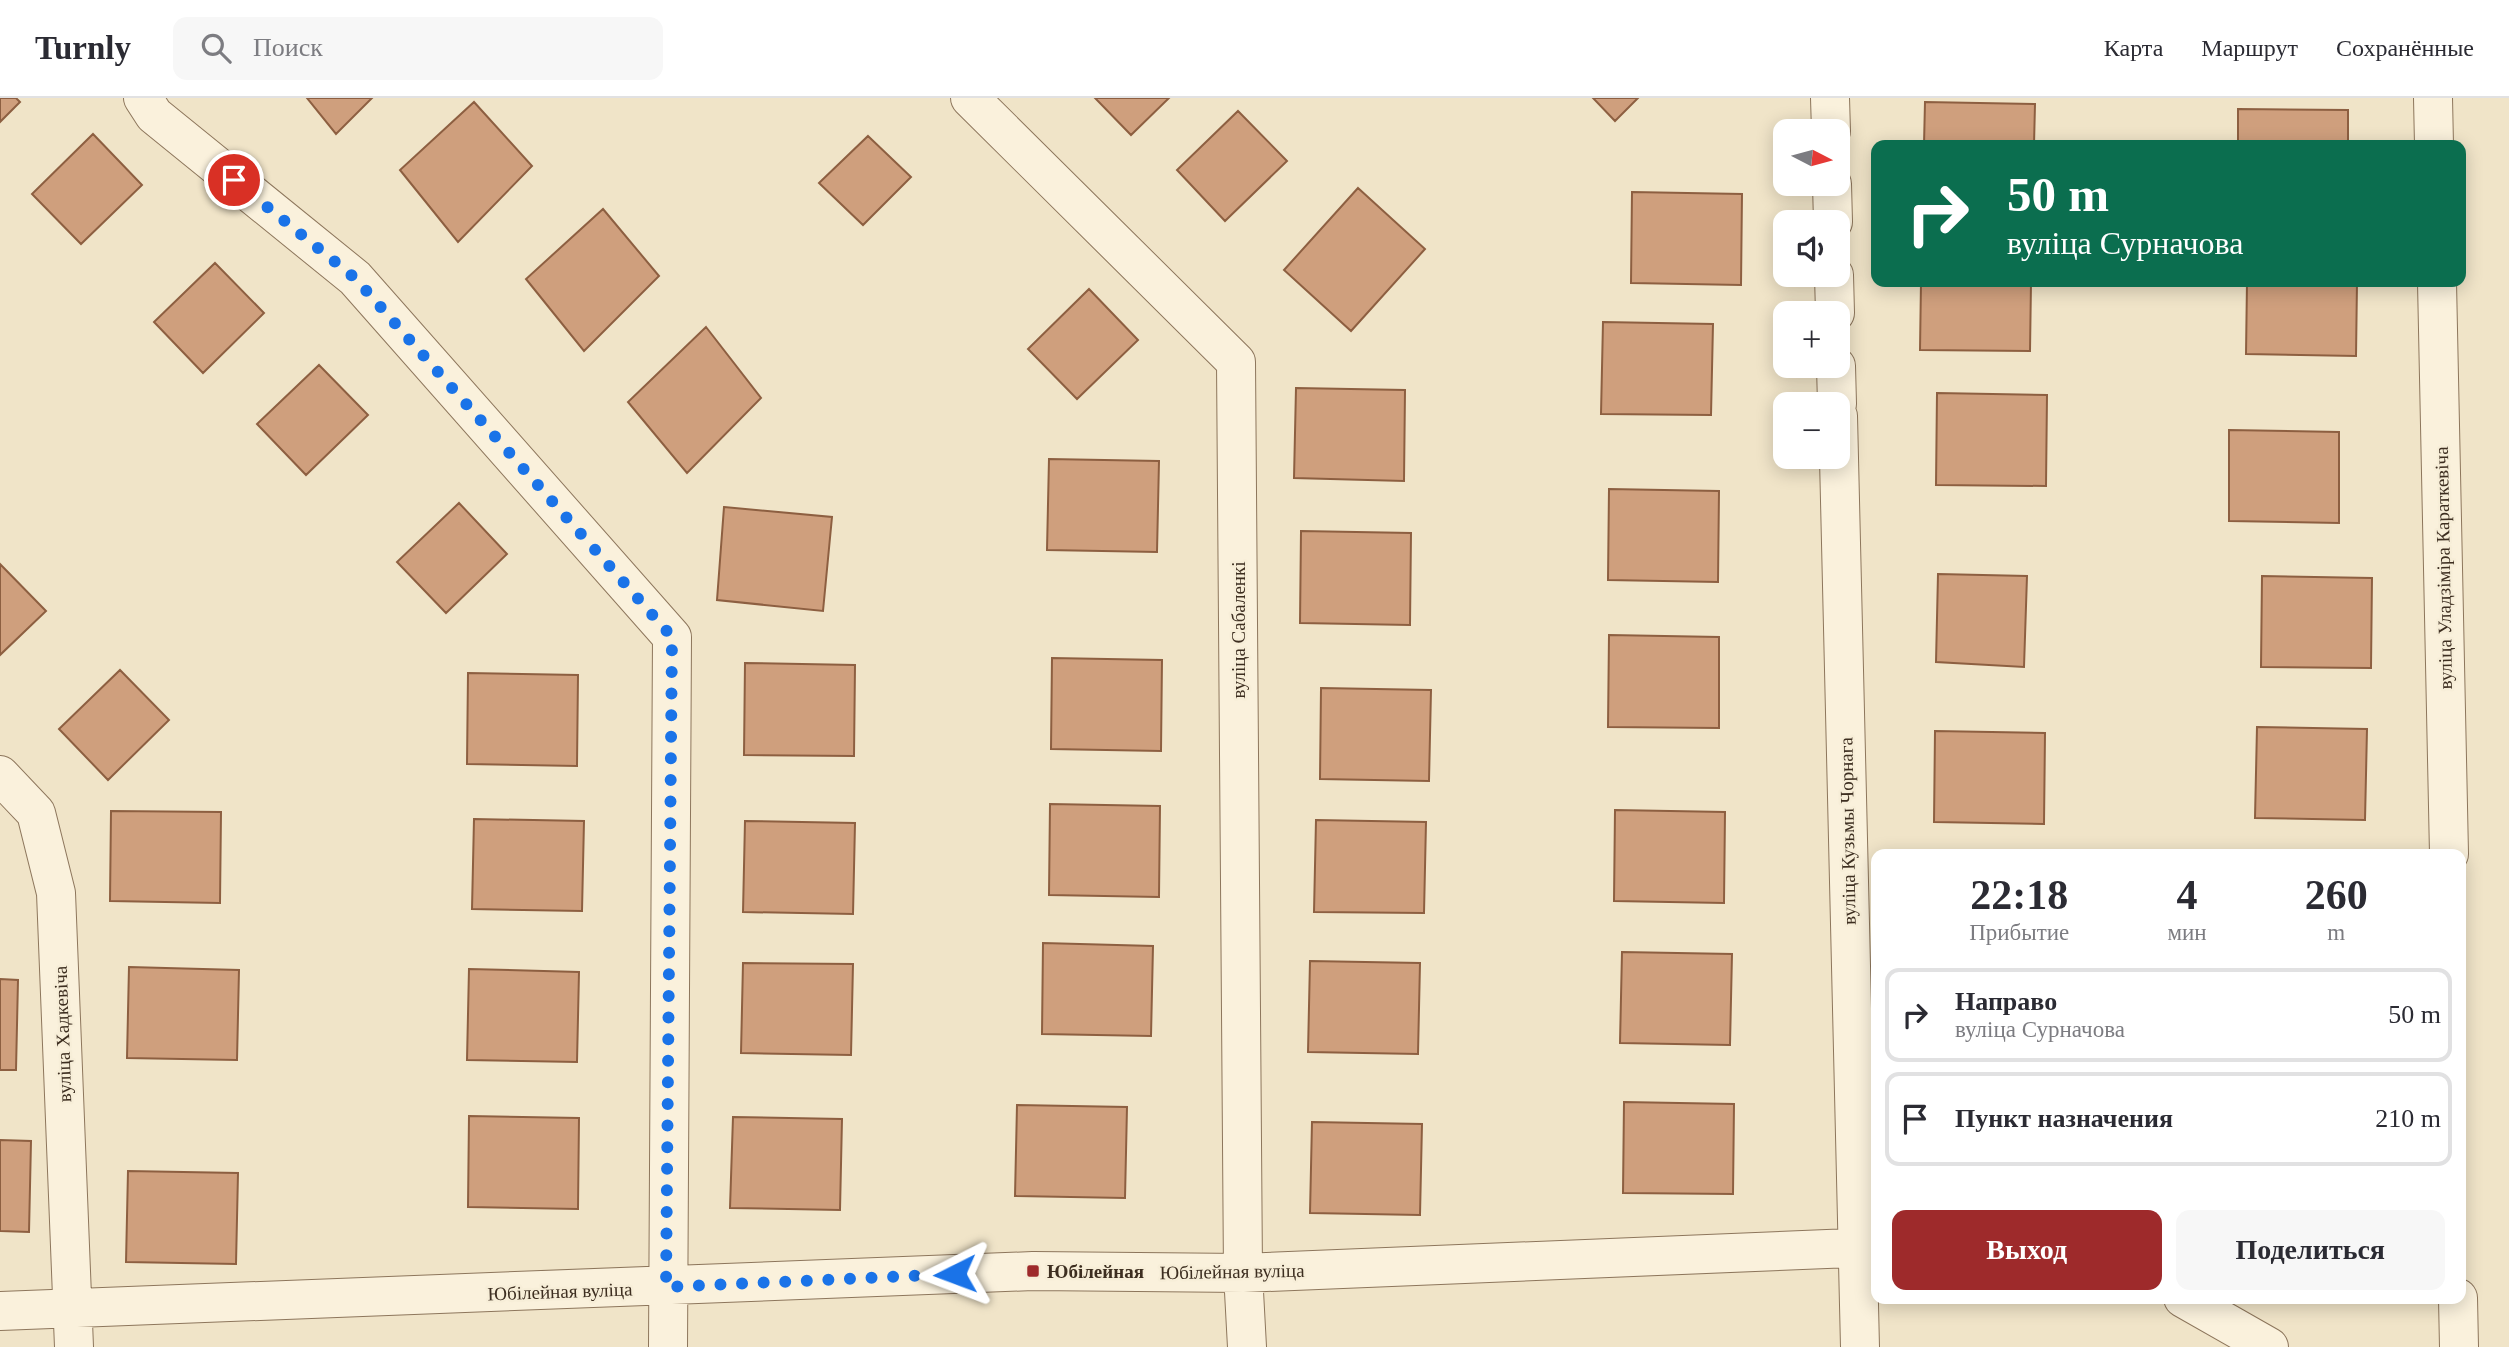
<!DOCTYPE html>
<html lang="ru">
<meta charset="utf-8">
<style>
:root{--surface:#fff;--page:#f7f7f7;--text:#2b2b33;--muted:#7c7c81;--line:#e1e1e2;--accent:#9e2a2b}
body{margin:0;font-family:Georgia,serif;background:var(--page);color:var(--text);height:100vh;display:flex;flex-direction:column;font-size:26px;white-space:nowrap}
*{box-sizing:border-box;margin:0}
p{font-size:23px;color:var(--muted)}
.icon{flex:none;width:38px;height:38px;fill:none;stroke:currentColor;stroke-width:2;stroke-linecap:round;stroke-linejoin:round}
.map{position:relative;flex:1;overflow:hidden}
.panel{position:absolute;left:1871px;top:751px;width:595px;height:455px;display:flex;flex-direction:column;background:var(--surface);border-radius:14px;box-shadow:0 4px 18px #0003}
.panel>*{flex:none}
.guide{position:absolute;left:1871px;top:42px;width:595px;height:147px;border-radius:14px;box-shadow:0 4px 18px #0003;background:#0b6e4f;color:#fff;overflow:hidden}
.needle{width:46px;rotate:96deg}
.tools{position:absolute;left:1773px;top:21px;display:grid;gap:14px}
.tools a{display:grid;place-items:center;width:77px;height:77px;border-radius:14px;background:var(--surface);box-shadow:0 4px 18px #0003;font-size:35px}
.pin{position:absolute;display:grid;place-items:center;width:60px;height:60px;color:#fff;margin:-30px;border:4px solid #fff;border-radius:50%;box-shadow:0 2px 7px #0007}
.me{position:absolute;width:77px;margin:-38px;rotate:267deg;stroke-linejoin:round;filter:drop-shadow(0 0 5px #0008)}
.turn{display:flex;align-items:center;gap:24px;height:147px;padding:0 21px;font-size:32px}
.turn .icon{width:91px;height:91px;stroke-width:2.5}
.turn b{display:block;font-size:49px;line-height:60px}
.eta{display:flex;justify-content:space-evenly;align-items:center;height:119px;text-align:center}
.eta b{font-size:42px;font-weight:700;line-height:49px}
.button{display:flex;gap:14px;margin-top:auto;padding:14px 21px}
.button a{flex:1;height:80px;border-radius:14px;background:var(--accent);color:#fff;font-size:28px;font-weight:700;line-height:80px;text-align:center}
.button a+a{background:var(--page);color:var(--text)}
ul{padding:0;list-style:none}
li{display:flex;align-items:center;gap:21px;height:94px;margin:0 14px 10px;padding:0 7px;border:4px solid var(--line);border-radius:14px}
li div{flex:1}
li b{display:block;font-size:26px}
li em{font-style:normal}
header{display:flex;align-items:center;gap:42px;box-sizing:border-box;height:98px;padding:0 35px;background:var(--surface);border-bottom:2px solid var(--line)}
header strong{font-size:33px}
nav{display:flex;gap:38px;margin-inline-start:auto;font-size:24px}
.search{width:490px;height:63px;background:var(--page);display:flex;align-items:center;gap:18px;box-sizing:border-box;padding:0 24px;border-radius:14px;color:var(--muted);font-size:26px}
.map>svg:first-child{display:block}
</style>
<header>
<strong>Turnly</strong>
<div class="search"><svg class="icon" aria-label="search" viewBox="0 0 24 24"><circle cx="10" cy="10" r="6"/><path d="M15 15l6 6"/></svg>Поиск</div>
<nav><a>Карта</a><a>Маршрут</a><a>Сохранённые</a></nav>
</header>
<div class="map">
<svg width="2509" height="1249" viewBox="0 0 2509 1249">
<rect width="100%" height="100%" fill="#f0e4c8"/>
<path fill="#cf9f7d" stroke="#8d5f41" stroke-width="2" d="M0 0H16L20 4 0 24Z
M307 0H372L336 36Z
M1095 0H1169L1131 37Z
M1593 0H1638L1615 23Z
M474 4 532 68 458 144 400 72Z
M1925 4 2035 6 2034 47H1924Z
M2238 11 2348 12V47H2238Z
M1238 13 1287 63 1225 123 1177 72Z
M93 36 142 87 81 146 32 96Z
M868 38 911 79 863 127 819 85Z
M1358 90 1425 151 1351 233 1284 172Z
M1632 94 1742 96 1741 187 1631 185Z
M603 111 659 178 584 253 526 181Z
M215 165 264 215 203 275 154 224Z
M1921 184H2031L2030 253 1920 252Z
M2247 184H2357L2356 258 2246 256Z
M1089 191 1138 242 1077 301 1028 251Z
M1603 224 1713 226 1711 317 1601 316Z
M706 229 761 300 687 375 628 304Z
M319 267 368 317 306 377 257 326Z
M1296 290 1405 292 1404 383 1294 380Z
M1937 295 2047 297 2046 388 1936 387Z
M2229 332 2339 334V425L2229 423Z
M1049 361 1159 363 1157 454 1047 452Z
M1609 391 1719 393 1718 484 1608 482Z
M459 405 507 456 446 515 397 464Z
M724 409 832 419 823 513 717 502Z
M1301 433 1411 435 1410 527 1300 525Z
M0 466 46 513 0 557Z
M1938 476 2027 478 2024 569 1936 564Z
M2262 478 2372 480 2371 570 2261 569Z
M1609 537 1719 539V630L1608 629Z
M1052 560 1162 562 1161 653 1051 651Z
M745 565 855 567 854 658 744 657Z
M120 572 169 622 108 682 59 631Z
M468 575 578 577 577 668 467 666Z
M1321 590 1431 592 1429 683 1320 681Z
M2257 629 2367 631 2365 722 2255 720Z
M1935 633 2045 635 2044 726 1934 724Z
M1050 706 1160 708 1159 799 1049 797Z
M1615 712 1725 714 1724 805 1614 803Z
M111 713 221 714 220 805 110 803Z
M474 721 584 723 582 813 472 811Z
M1316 722 1426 724 1424 815 1314 814Z
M745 723 855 725 853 816 743 814Z
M1043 845 1153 848 1151 938 1042 936Z
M1622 854 1732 856 1730 947 1620 945Z
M1310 863 1420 865 1418 956 1308 954Z
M743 865 853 866 851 957 741 955Z
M129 869 239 872 237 962 127 960Z
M469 871 579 874 577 964 467 962Z
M0 881 18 882 16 972H0Z
M1624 1004 1734 1006 1733 1096 1623 1095Z
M1017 1007 1127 1009 1125 1100 1015 1098Z
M469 1018 579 1020 578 1111 468 1109Z
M733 1019 842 1021 840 1112 730 1110Z
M1312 1024 1422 1026 1420 1117 1310 1115Z
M0 1042 31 1043 29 1134 0 1133Z
M128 1073 238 1075 236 1166 126 1164Z"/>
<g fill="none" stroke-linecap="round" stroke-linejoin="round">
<defs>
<path id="minor" d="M143 0 154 17 355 180 672 539 668 1249
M970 0 1236 264 1243 1175 1247 1249
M1830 0 1831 33
M2433 0 2434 47
M1832 86 1833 124
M1834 177 1835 215
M2437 184 2449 756
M1836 268 1837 306
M1838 318 1860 1249
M0 677 36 715 56 795 74 1249
M2183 1200 2269 1249
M2458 1200 2459 1249
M0 1213 1033 1173 1243 1175 1876 1149"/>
</defs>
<use href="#minor" stroke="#8d765c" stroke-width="40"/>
<use href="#minor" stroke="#faf1dc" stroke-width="38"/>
</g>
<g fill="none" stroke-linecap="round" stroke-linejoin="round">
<path stroke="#1a73e8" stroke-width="12" stroke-dasharray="0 21.6" d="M234 82 355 180 672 539 666 1189 955 1176"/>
</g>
<rect fill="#9e2a2b" stroke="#f7eed8" stroke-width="2.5" x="1026" y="1166" width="14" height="14" rx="3.5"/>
<g text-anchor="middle" stroke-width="5" stroke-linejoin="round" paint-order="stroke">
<g font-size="19" fill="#3d2e20" stroke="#f7eed8">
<text transform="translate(2443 470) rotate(-91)" y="7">вуліца Уладзіміра Караткевіча</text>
<text transform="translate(1238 532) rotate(-90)" y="7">вуліца Сабаленкі</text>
<text transform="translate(1847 733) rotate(-91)" y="7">вуліца Кузьмы Чорнага</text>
<text transform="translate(62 936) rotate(-92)" y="7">вуліца Хадкевіча</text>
<text transform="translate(1232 1173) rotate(-1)" y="7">Юбілейная вуліца</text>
<text transform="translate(560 1193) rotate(-2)" y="7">Юбілейная вуліца</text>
</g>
<g font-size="19" font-weight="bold" fill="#3d2e20" stroke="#f7eed8" text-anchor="start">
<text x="1047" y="1180">Юбілейная</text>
</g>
</g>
</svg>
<div class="tools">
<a><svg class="needle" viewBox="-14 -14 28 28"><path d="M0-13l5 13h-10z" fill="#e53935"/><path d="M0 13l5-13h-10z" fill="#7c7c81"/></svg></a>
<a><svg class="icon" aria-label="sound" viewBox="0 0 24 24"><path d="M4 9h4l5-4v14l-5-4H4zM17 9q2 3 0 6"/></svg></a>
<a>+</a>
<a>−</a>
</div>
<div class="pin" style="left:234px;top:82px;background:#d93025"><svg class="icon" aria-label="arrive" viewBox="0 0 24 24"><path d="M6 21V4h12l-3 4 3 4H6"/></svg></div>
<svg class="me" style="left:955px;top:1176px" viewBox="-20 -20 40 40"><path d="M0-17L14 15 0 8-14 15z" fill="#1a73e8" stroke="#fff" stroke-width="4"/></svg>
<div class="guide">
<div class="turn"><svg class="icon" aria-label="right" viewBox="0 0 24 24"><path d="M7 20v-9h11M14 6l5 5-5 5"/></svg><div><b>50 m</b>вуліца Сурначова</div></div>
</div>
<section class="panel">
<div class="eta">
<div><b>22:18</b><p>Прибытие</p></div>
<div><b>4</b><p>мин</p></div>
<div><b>260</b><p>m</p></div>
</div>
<ul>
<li><svg class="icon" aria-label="right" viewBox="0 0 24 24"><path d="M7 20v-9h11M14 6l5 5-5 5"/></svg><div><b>Направо</b><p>вуліца Сурначова</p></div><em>50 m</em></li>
<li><svg class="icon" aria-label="arrive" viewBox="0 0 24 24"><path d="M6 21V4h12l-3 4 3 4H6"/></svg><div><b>Пункт назначения</b></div><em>210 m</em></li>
</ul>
<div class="button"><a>Выход</a><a>Поделиться</a></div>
</section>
</div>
